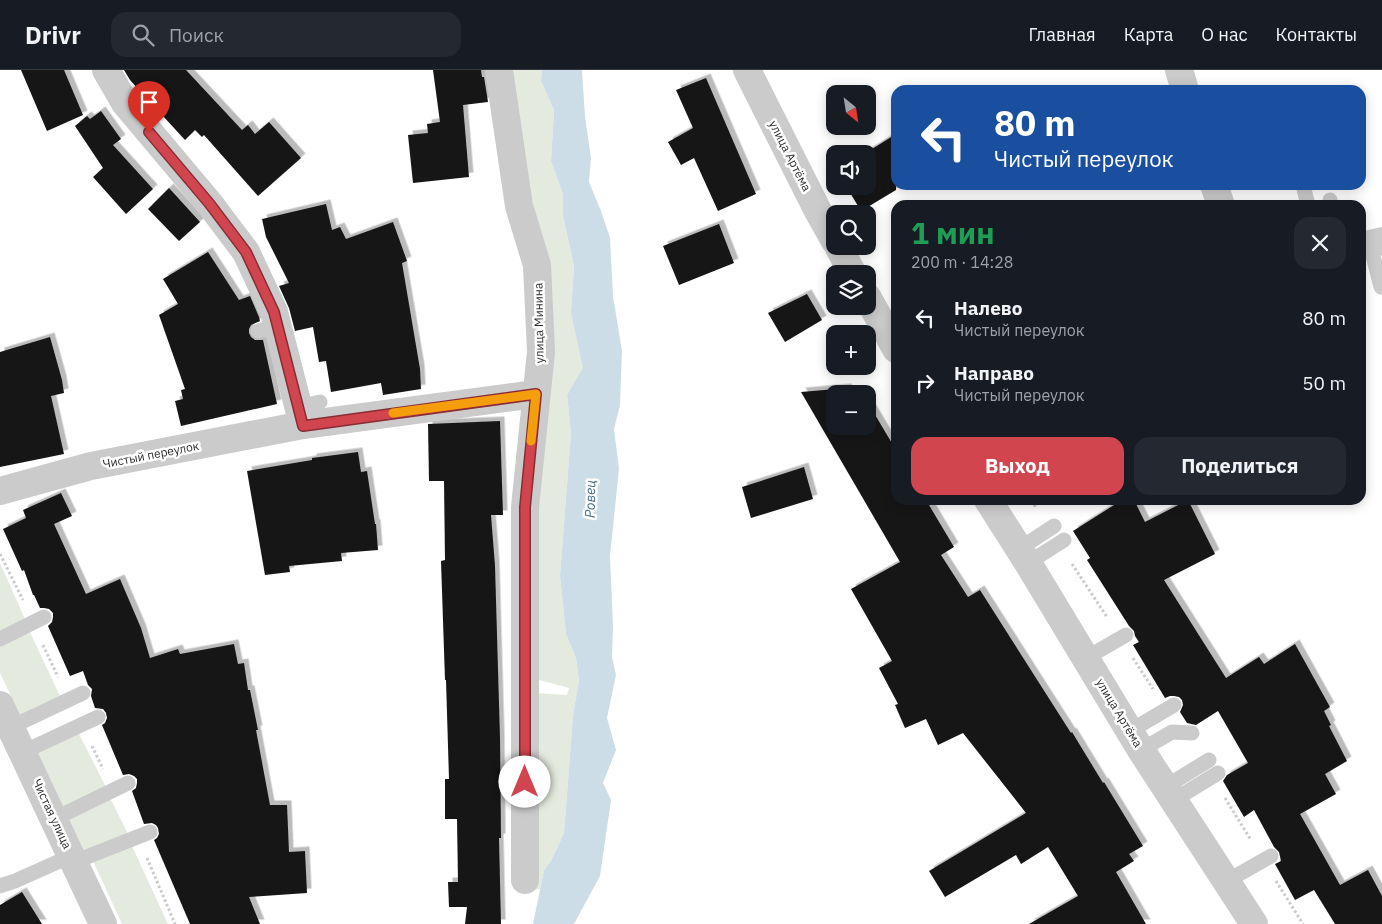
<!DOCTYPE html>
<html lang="ru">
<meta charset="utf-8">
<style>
:root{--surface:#171b24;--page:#242831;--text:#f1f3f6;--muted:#9ea1a6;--line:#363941;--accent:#d1454f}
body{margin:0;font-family:"IBM Plex Sans",sans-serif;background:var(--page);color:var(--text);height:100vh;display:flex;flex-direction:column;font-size:19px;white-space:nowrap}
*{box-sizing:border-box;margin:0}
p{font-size:16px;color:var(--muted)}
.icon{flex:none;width:28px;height:28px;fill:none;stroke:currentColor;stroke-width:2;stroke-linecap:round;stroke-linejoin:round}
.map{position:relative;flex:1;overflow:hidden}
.sheet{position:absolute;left:891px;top:130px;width:475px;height:305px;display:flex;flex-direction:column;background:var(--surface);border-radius:15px;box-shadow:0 2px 12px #0003}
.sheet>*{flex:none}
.hud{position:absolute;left:891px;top:15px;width:475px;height:105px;border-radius:15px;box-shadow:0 2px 12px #0003;background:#1a4fa0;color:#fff;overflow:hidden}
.needle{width:32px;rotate:150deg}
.fabs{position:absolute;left:826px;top:15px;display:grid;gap:10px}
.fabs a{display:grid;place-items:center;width:50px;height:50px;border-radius:10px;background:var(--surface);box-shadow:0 2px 12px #0003;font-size:25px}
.pin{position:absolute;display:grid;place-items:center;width:42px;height:42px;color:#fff;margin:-51px -21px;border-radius:50% 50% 50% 0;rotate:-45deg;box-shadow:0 0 5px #0007}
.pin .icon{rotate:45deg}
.me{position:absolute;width:55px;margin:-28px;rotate:0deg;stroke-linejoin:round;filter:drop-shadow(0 0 4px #0008)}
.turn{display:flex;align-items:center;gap:18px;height:105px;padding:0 20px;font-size:22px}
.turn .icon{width:65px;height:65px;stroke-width:2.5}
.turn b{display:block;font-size:35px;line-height:42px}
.round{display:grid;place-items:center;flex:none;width:52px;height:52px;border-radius:15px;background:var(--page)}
.head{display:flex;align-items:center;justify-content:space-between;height:85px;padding:0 20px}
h1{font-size:30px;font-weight:800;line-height:38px;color:#1e9e55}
.button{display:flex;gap:10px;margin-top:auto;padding:10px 20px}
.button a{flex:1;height:58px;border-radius:15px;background:var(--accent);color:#fff;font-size:20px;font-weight:800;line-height:58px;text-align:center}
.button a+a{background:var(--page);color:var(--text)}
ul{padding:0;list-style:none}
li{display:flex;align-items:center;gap:15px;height:65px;padding:0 20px}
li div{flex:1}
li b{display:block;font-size:19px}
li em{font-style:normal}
header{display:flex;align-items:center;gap:30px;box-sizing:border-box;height:70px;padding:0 25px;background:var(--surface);border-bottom:1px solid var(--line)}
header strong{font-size:24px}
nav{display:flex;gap:28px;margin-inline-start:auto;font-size:18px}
.search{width:350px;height:45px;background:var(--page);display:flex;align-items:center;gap:12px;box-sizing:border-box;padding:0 18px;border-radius:15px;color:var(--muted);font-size:19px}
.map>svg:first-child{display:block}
</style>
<header>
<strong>Drivr</strong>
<div class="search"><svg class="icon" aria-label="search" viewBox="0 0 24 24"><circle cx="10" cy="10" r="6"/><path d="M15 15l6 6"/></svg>Поиск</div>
<nav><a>Главная</a><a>Карта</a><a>О нас</a><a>Контакты</a></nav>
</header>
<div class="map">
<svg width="1382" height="854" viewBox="0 0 1382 854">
<defs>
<filter id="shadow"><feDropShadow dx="4.5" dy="-4.5" stdDeviation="0" flood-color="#0004"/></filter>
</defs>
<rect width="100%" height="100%" fill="#fff"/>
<path fill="#e4eade" d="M511 0H542L541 11 554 40 551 91 563 124V146L574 196 571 243 584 298 567 325 571 363 560 506 566 564 576 588 579 611 573 645 564 763 551 791 544 800 540 819 530 820 535 623 567 625 569 618 532 608 530 137Z
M0 493 25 549 0 561Z
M29 560 60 626 20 645 0 603V574Z
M78 662 106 717 63 737 37 682Z
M110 728 128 764 84 781 69 749Z
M131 774 168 854H122L93 791Z"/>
<path fill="#ccdde8" d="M542 0H582L585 47 591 88 589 112 601 141 610 168 613 226 622 281 620 335 614 359 619 399 610 486 613 556 612 587 616 605 607 648 616 680 603 713 611 730 600 806 574 854H533L544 800 551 791 564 763 573 645 579 611 576 588 566 564 560 506 571 363 567 325 583 298 571 243 574 196 563 146V124L551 91 554 40 541 11Z"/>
<path fill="#151515" filter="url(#shadow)" d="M21 0H64L83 45 47 61Z
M124 0H186L242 60 248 55 255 64 269 52 301 88 258 126 204 65 202 67 195 60 185 70 130 10Z
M433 0H481L482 7H484L488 32 463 35 469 107 413 113 408 65 428 63 427 54 440 52Z
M706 8 756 124 718 141 694 88 681 95 668 72 693 58 676 20Z
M101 41 121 69 113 75 153 119 126 144 93 107 103 98 75 56 87 46 90 49Z
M896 64V120L861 141 846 116H868V84H864Z
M169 118 200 152 179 171 148 139Z
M326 134 332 160 340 157 346 169 393 152 407 191 402 193 420 299 421 319 383 325 381 313 331 322 326 291 319 292 313 257 295 261 289 238 279 216 289 213 266 167 262 149Z
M719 154 734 193 679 215 663 176Z
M208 182 239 230 250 226 259 247 260 251 251 255 249 259V263L251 267 255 270H263L277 334 181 356 175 331 183 329 181 320 185 319 159 245 178 234 163 209Z
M807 224 822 250 785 272 768 243Z
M50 267 62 310 64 323 51 326 64 384 0 397V282Z
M847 318 848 324H835V356H868V333L896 380V430H926L954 477 941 485 968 527 980 520 1071 663 1072 662 1103 713 1104 712 1143 776 1129 784 1134 791 1116 802 1146 854H1029L1078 826 1048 777 1021 794 1016 785 945 827 929 801 1026 743 963 663 938 675 926 649 905 658 895 635 898 634 879 598 892 591 851 519 900 492 801 322Z
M500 351 503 445H491L495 496 500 668 501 768H499L501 854H465L467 837H449L448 812H458L457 749H445V709H449L446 610H445L441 491 445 490 444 411H429L428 354Z
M358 382 361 402 367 401 375 454H376L378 480 341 483 342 491 289 496 290 502 265 505 247 401 312 390V388Z
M804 397 813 429 751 448 742 417Z
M61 423 72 446 54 454 86 524 120 509 141 558 150 588 178 579 180 584 234 574 238 594 244 593 248 620H250L258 660H256L270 735H287L289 782 305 781 307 823 249 827 260 854H190L154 770 157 768 159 764 158 758 156 755 152 753 144 754 132 721 136 718 137 713V709L134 706 129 704 123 705 102 655 105 653 107 648 106 643 103 639 95 638 91 626 92 619 88 615 83 601 70 606 48 556 52 552 53 547V543L49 539 44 538H40L34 525H33L24 500 22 501 3 459 26 448 23 440Z
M1122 430H1134L1145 452 1188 430 1215 484 1164 510 1226 608 1259 587 1264 594 1295 574 1330 637 1324 641 1331 655 1329 656 1347 691 1325 704 1336 724 1300 744 1340 815 1368 800 1382 826V854H1335L1314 820 1295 830 1275 794 1281 791 1279 782 1274 777 1254 740 1244 747 1223 711 1227 705 1248 693 1218 641 1196 655 1187 653 1180 642 1183 635 1182 630 1179 627 1174 626H1170L1165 628 1133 575 1139 572 1135 566 1134 561 1129 556 1087 490 1090 488 1073 461Z
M22 822 42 854H0V835Z"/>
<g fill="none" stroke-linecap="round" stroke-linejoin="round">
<path stroke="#cbcbcb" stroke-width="3" stroke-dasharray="2.5 2.5" stroke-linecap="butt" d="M1032 430 1036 438
M0 484 23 530
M1072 494 1107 547
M43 575 58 607
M1133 588 1153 619
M92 676 103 699
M1225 728 1251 770
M147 788 175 854
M1276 811 1303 854"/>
<path stroke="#cbcbcb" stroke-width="15" d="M1303 115 1308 135
M1330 130 1331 135
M1370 174 1381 217
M258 261 278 256
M298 337 320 332
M1019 479 1054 456
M1028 493 1064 470
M0 569 44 547
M1086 588 1126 565
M11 657 83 623
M1130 661 1174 635
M1141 680 1172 662 1192 663
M23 682 98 647
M1165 717 1209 690
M1174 730 1218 703
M54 749 128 713
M74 792 150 762
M1227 811 1271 786
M0 816 15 811 71 786"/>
<path stroke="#cbcbcb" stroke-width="28" d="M106 0 125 33 209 133 246 182 274 242 303 355
M499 0 519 136 537 195 541 282 525 437V810
M747 0 818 141 835 171
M1179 0 1185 20
M1214 115 1221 135
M838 176 853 204
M1361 176 1382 171
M868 228 896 279
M0 421 91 396 303 355 536 324
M988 430 1028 493 1141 680 1254 854
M0 635 103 854"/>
</g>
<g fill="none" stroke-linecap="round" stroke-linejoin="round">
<defs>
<path id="route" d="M149 62 209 133 246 182 274 242 303 356 536 324 525 437V712"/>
</defs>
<use href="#route" stroke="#882d33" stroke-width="12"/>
<use href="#route" stroke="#d1454f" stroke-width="9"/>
<path stroke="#f59e0b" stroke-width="9" d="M393 343 536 324 531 371"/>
</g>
<g text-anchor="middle" stroke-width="5" stroke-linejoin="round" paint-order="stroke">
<g font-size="12" fill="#2e2e2e" stroke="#fff">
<text transform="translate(790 86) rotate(63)" y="4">улица Артёма</text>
<text transform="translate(539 253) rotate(-91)" y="4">улица Минина</text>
<text transform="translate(151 385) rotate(-11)" y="4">Чистый переулок</text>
<text transform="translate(1119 643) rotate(59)" y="4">улица Артёма</text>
<text transform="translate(52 744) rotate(65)" y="4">Чистая улица</text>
</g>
<g font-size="14" font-style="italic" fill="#466e87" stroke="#fff">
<text transform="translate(590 429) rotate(-89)" y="5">Ровец</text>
</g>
</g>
</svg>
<div class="fabs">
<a><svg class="needle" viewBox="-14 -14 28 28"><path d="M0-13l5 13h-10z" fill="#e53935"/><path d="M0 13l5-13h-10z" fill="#9ea1a6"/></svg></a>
<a><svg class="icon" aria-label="sound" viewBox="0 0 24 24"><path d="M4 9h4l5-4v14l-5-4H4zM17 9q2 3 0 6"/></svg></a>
<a><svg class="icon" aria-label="search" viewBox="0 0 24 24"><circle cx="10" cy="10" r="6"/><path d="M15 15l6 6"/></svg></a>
<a><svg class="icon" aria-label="layers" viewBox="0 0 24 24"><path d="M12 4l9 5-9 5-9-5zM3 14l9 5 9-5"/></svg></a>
<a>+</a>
<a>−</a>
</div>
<div class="pin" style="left:149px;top:62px;background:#d93025"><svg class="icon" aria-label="arrive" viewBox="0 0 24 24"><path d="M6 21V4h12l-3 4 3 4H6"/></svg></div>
<svg class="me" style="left:525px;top:712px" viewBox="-20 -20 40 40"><circle r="19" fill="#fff"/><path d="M0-13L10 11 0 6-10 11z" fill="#d1454f"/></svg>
<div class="hud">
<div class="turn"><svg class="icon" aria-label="left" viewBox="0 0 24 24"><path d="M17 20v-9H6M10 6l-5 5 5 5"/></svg><div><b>80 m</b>Чистый переулок</div></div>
</div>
<section class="sheet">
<div class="head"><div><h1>1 мин</h1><p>200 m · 14:28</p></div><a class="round"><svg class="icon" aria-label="close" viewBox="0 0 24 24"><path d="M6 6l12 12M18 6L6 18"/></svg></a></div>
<ul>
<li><svg class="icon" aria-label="left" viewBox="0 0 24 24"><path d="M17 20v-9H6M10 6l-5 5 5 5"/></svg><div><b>Налево</b><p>Чистый переулок</p></div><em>80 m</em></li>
<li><svg class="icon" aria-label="right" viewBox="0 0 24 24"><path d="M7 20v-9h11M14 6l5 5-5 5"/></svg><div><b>Направо</b><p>Чистый переулок</p></div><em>50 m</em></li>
</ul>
<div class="button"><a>Выход</a><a>Поделиться</a></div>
</section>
</div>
